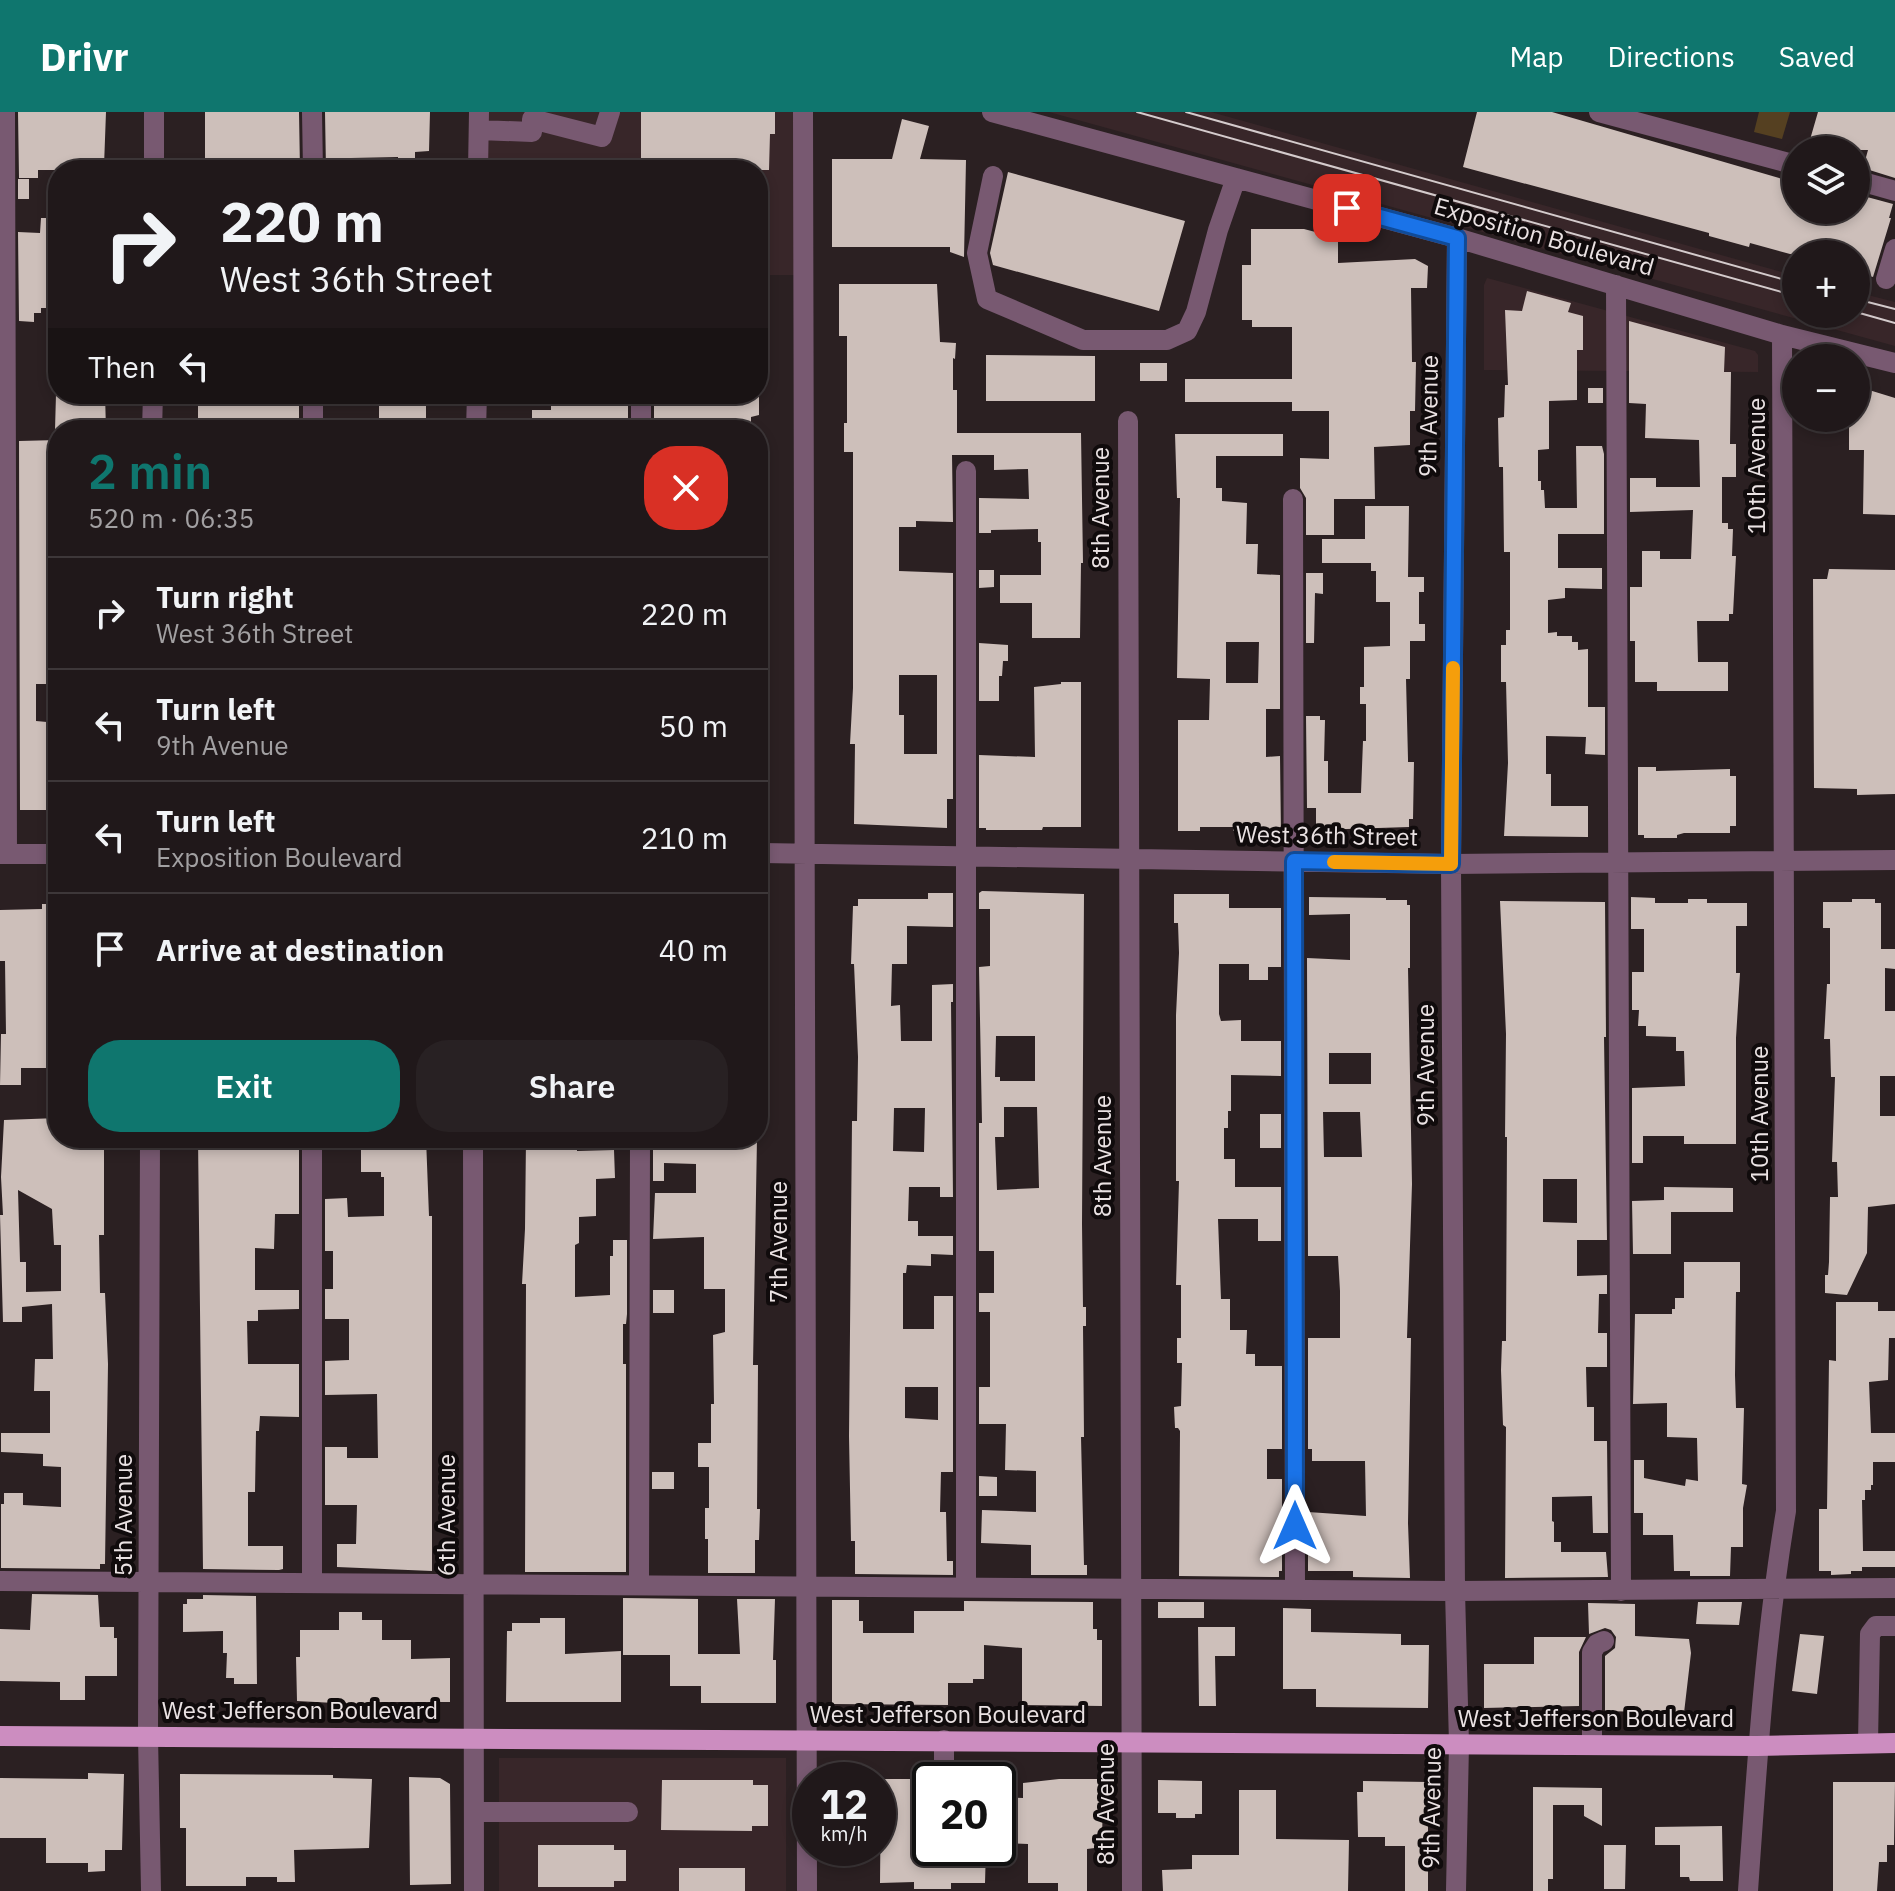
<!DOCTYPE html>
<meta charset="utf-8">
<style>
:root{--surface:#20181a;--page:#282123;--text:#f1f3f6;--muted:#a2a0a2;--line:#3d3739;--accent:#0f766e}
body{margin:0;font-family:"IBM Plex Sans",sans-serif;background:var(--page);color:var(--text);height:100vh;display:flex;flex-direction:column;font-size:30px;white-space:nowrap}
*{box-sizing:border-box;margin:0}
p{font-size:26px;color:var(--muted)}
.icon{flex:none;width:44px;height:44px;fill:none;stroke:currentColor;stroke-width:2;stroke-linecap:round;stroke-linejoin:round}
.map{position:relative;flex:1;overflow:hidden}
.details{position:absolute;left:48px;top:308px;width:720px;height:728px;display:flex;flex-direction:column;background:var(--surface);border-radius:32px;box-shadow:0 4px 12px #0003,0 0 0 2px var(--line)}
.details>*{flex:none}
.banner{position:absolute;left:48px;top:48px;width:720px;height:244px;border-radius:32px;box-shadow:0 4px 12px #0003,0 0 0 2px var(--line);background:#20181a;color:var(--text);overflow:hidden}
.fabs{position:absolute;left:1782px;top:24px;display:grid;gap:16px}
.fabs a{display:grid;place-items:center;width:88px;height:88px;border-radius:50%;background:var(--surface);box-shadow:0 4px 12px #0003,0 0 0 2px var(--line);font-size:40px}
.speed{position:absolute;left:792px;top:1650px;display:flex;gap:16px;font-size:40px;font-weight:700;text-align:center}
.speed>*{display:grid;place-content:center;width:104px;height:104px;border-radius:50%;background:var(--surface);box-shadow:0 4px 12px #0003,0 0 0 2px var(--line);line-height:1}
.speed small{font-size:20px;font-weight:400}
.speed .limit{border:4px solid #111;border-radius:12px;background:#fff;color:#111}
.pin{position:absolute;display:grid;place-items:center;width:68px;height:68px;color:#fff;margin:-34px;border-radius:16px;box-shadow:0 4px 12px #0006}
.me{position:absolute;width:88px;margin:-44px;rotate:0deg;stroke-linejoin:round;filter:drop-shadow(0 0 6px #0008)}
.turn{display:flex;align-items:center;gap:28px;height:168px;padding:0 40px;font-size:36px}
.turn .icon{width:104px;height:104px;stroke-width:2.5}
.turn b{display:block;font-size:56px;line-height:68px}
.then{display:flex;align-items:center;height:76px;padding:0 40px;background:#0003;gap:16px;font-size:30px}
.round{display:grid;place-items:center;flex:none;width:84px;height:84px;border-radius:32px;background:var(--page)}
.overview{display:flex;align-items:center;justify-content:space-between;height:136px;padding:0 40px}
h1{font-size:48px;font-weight:600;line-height:60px;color:var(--accent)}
.button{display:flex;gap:16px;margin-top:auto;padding:16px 40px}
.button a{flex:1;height:92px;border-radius:32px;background:var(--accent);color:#fff;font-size:32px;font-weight:600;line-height:92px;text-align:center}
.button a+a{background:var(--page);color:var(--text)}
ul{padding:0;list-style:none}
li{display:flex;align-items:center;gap:24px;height:112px;padding:0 40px;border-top:2px solid var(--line)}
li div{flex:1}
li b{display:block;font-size:30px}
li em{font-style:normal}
header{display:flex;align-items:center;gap:48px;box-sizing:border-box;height:112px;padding:0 40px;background:var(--accent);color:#fff}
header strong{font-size:38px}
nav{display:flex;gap:44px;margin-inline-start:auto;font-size:28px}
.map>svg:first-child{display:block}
</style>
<header>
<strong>Drivr</strong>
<nav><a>Map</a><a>Directions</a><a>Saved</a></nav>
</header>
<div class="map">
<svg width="1895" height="1779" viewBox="0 0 1895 1779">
<rect width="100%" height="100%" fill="#2b2022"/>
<path fill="#382629" d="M479 0H803V163H758V58H639V53L479 49Z
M1049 0H1211L1796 164V202H1856V180L1895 190V234Z
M1487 166 1755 239 1758 243V260L1484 258V173Z
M499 1646H786V1779H499Z"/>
<path fill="#554021" d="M1759 0H1790L1782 27 1754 20Z"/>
<path fill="#cdbfba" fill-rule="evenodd" d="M18 0H106L104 54H100V58H38V66H19Z
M205 0H299L300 58H205Z
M325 0H430L429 39 415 40V48H398V45L351 46V51H339V58H326Z
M641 0H775V22H770L769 58H641Z
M1477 0H1552L1796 71V98H1856V82L1893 92 1889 106H1891L1873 165 1856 160V142H1790L1750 131 1749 135 1709 124V121L1463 55Z
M1818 0H1895V66L1863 56 1868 38H1807Z
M902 7 929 14 920 47 966 48 964 145 950 140V135H832V47H892Z
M1008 60 1185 109 1159 199 993 153 990 141Z
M18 67H29V87H18Z
M41 106H58V196H41V201H34V210L19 209 18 120 40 121Z
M1251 117H1304L1338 126V151L1415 147 1428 154 1427 176H1411L1412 250H1416L1415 299H1410V333L1374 335 1375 387H1334V423H1306V386L1300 376V346L1329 347V299H1292V290H1185V267H1292V215H1252V208H1242V153H1251Z
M839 172H937L940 230 956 231 955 247 953 246V278H957V321H1081L1083 451H1081L1080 526H1032V491H1000V463H1041V430H1038V417L991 418V421H979V386L1029 387 1028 357 994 358V343H952L953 410 916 409V415H899V459L953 461V687H947V716L854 712 855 632H850L853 576V340H844V311H847V224H839ZM899 563H937V642H904V603H899Z
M1527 179 1571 191 1568 200 1583 204V238H1577V288L1549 289V337L1538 338V369H1541V378H1544L1545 396H1577L1576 334H1602L1604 342V422H1558V456H1602V477L1565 476V486L1548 488V521L1557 520V524H1572V530H1578V538L1588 537V595H1605V643L1585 642 1586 625 1546 624V662H1551V694H1588V725L1504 724 1508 651 1506 570H1501V533H1506V518H1510V440H1504L1503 355H1499L1498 306 1504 305 1505 273H1508L1505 198 1522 199Z
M1629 209 1725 235 1724 260H1731L1730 332H1736V365H1722V411H1728V417H1733L1732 444H1736L1733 502H1729V509H1697L1698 550H1728V579H1657V570H1635V529H1630V475H1642V439H1660V447H1691L1693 398 1630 400V366H1656V375H1700L1699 328 1645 326 1646 292 1629 291Z
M986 243 1095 244V289H986Z
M1140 251H1167V269H1140Z
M1856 274 1895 286V403L1863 402 1864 338H1849V306H1856Z
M1588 276H1603V291H1588Z
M56 282H105L106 318H55Z
M198 282H299V318H202V308H198Z
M379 282H426V311H379Z
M588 282H618V290H628V318H532V298H551V285H588Z
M661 282H759V303L751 305V310H665V318H654V290H660Z
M1175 322H1283V344H1216V376H1222V389L1247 391 1246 432H1258L1257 462 1280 463V597H1266V645L1280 644 1281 724 1241 723V719H1233V715H1200V719H1178V608H1209L1210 567 1177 566 1180 386H1177ZM1226 530H1259L1258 571H1226Z
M58 328V572H36V609L47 610V614H58V698H20L19 329Z
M1365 394H1409L1408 465H1424V480H1419V512H1425V529H1410V567H1406L1408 647V650H1414L1413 707H1409V715L1316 718V696H1307L1306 604H1320V608H1325L1324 649H1328V681H1361L1363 629H1366V592H1360V575H1364V535L1390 534V490H1376V459H1371V451H1322V427H1365Z
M1829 457 1895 458V682L1857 683V677L1814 676 1813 467H1827Z
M979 458H994V475L979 476Z
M1306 461H1323V482L1315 481 1314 531H1306Z
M979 531 1008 533V549H1003L1002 564H999V589H979Z
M1061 570H1081V715H1043L1042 718H986V716H979V643L1035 645 1034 575 1061 572Z
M1638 655H1656V659L1730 657V664H1736V714H1730V721H1684L1677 723V726H1644V723H1638Z
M982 779 1084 782 1082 1112 1083 1195H1086V1214H1083L1084 1325H1081L1084 1453H1087V1463H1031V1433L981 1431 982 1398 1036 1400V1359L1005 1358 1006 1312H979V1275H990V1200H979V1181H994V1139H979V1011H982L979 855 990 854V797H979V781ZM996 924H1035V969H1000V965H995ZM1004 995H1037L1039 1076 997 1078 995 1025H1004Z
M928 781H953V815L907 814V852H892L891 894 900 893 901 929H932V873L953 872V890H951L953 1085H940V1075H909L908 1109H918V1124H953V1143L931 1142V1154L907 1153 906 1161H903V1217H934V1184H953V1360H941L940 1400H946L947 1449H953V1463L855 1462V1429H851L849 1324 852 1009H857L858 945 854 852H851L853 794H858V787H928ZM894 996H925L924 1040 893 1039ZM905 1275H938V1308L905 1306Z
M1174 782H1229V796H1281V855H1268V868H1249V852H1219V902L1221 909 1241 908V929H1281V964L1231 963V999H1228V1016H1224V1047H1235V1075H1281V1129H1258V1107H1218L1221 1187H1230V1218H1247L1246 1242H1255V1254H1282V1337H1267V1367H1282V1459H1279V1465L1179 1464 1180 1319 1178 1316H1175L1174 1295 1181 1294 1182 1251H1177V1226H1181V1173H1176L1179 1069H1176V903L1179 841 1178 811H1174Z
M1309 785 1386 786V788H1407V793H1410V856H1408L1412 1072 1407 1226H1411L1408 1411 1410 1466 1353 1465V1459H1308V1400L1366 1404 1365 1349H1312V1337H1308V1226H1340V1179L1338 1144H1308L1307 846 1350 848V802L1309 803ZM1329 941H1371V972H1329ZM1323 1000H1360L1362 1045H1324Z
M1631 785 1655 786V791H1688V787H1707V791H1747V814H1736V861H1740L1736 926V1032H1684V1024H1643V1051H1632V976L1685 974 1684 939H1676V925L1646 924V914H1638L1639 898H1632V860H1644V817H1631Z
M1852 787H1875V791H1881V837H1895V857L1885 856V899H1895V964H1880V1004H1895V1092L1868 1095 1867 1141 1847 1183 1825 1181V1163H1828L1829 1150 1830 1085H1838L1837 1050H1832L1835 965H1831L1830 927H1824L1827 872H1830V816H1823V790H1852Z
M1500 789 1605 790 1606 925H1604L1607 1128H1577V1164L1607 1163V1182H1599L1598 1221H1607V1255H1586L1587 1295H1594V1329H1607L1608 1421H1593L1592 1384 1552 1385V1409L1554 1410V1430H1561V1440H1606L1608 1465 1505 1466 1506 1315 1503 1313 1501 1258 1502 1229H1506L1507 1025H1505L1506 922ZM1543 1067H1577V1111L1543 1110Z
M42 792H58V808H52V855H58V956H21V973H0L1 922H6L5 849H0V798L42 797Z
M1260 1002H1281V1036H1260Z
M58 1006V1026H104V1123H99L100 1181H105L108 1252 105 1452H100V1457L1 1456V1392H4V1381H23V1393L61 1395V1355L43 1354V1342L1 1340V1321H50V1279H34L35 1247H53L52 1192 22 1195V1210H3L0 1103H3L1 1065 4 1008ZM18 1078 52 1097 54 1133H61V1179L26 1180V1150H20Z
M198 1026H243V1035L299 1032V1102H275L274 1137 255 1136V1178H299V1197L258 1198V1209H247L248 1252H299V1305L260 1304 259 1319H256L255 1380H248V1434H283V1457L279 1458 203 1457Z
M361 1026H426L429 1104H432V1459L337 1455V1432H356L357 1393H325V1335H347V1346H378L377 1282 325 1283V1249L349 1248V1207H325V1177H333V1139H325V1087L347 1086 348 1105 384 1104V1065H381V1060H361Z
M526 1026H577V1039L614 1038 615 1066 596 1067V1104L579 1105V1131L575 1133V1185L610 1183V1144H613V1128H627V1202L626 1212H623V1252H626V1460H525L526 1172H522L525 1117Z
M653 1026H757L753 1253H758L757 1397H760L759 1428H755V1461H708V1427H705V1396H709V1355H698V1331H711V1292H714L713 1223 725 1220V1177H704V1125L653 1127 655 1081H696V1052L664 1051V1069H653Z
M1664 1075 1733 1076V1100H1671V1142H1633L1632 1089 1664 1088Z
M1684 1150H1740V1180H1736L1735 1263 1736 1296H1744L1742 1372 1747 1373 1743 1396V1435H1731L1730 1464H1690V1459H1674L1673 1423H1643V1401H1634V1348H1644V1366L1685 1374 1686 1367 1698 1369 1697 1326 1667 1325V1291L1633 1292 1635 1202H1672V1197H1675V1186H1684Z
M653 1178H674V1201H653Z
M1836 1190H1878V1199H1895V1226H1889L1888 1268 1869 1270 1871 1321H1895V1350H1873V1373H1871V1378H1865V1388H1862L1863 1439H1895V1455H1862V1459H1851V1462L1831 1463V1459H1819V1397H1827L1829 1248 1836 1249Z
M652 1360H674V1377H652Z
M979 1364 997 1365V1384H979Z
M32 1482 98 1483 100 1515H114V1526H117V1564H85V1588H60V1570L0 1569V1517L30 1518Z
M203 1483 256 1484 257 1572H234V1566H226L227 1541H223V1519L183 1520V1492H187V1487H203Z
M623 1486 698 1487V1542H740L737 1487H775L773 1548H776V1591H701V1574H670V1543H623Z
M832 1488H859V1509H863V1521H914V1499H964V1489L1093 1490V1517H1097V1528H1102V1594L1022 1593V1536L984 1533V1567H973V1571H948V1593L832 1592Z
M1158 1490H1204V1506H1158Z
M1698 1490H1742L1739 1513 1696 1512Z
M1588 1491 1635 1492V1524L1689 1527 1691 1541 1684 1601 1605 1599V1544L1615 1536 1616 1525 1611 1518 1605 1516 1589 1522Z
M1283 1496 1311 1497V1520L1401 1522V1533H1429L1428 1596 1316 1595V1577H1283Z
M339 1500H362V1508H382V1528H411V1547L450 1546V1590H372V1593L297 1589 296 1545H300V1518H339Z
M540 1506H565V1542L621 1539V1590H506L507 1519H512V1511H540Z
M1198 1515H1235V1544H1215L1216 1594H1199Z
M1800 1522 1824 1524 1817 1582 1792 1579Z
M1534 1525H1586L1579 1540V1594L1484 1596V1552H1534Z
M88 1661 124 1662 122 1738H105V1759L88 1760V1751H46V1726H0V1666L88 1667Z
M180 1662 333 1663V1666L372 1667 369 1736 294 1738 295 1770H277V1765H246V1774H186V1716H180Z
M409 1665 440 1666 450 1672 451 1772 410 1773Z
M881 1667H910V1725H930V1736H986L985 1771H951V1777H914V1770L880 1771Z
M1059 1667H1103L1102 1735 1087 1737V1779H1058V1771H1028V1732L998 1731V1685L1023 1686V1671Z
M662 1668H753V1673H768V1714H752V1719L661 1718Z
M1158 1668 1202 1669V1702H1195V1706H1176V1701H1158Z
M1363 1669 1428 1670V1779H1405V1734H1385V1725H1358L1357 1680H1363Z
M1833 1670H1895L1894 1733H1887V1750H1879L1877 1779H1833Z
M1533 1675 1602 1676V1714L1584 1704V1693H1553V1767H1548V1779H1533Z
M1239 1678H1276V1727L1349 1728 1348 1779H1163L1162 1758 1192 1757V1743H1239Z
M1722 1714 1723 1769H1690L1689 1765H1680V1733H1655V1715Z
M538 1733H614V1738H626V1769H614V1775H538Z
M1604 1733H1626L1625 1777H1604Z
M679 1756H745V1779H679Z"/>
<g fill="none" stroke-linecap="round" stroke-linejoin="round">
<path stroke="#785971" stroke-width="20" d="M5 0 7 742
M312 0 313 58
M803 0 807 1779
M992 0 1457 126 1782 223 1895 251
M1599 0 1796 53
M479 18 532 20V7L602 25 610 0
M154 58V0
M478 58 479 0
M993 64 977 141 987 187 1083 228H1167L1187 219 1196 200 1218 118 1236 66
M1856 68 1895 79
M1886 167 1895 137
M1616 173 1621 1479
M641 282V318
M1128 309 1132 1779
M152 318 153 282
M313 318V282
M476 318 477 282
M966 359V1474
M1293 387 1295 1477
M758 741 1451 752 1895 748
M0 742H58
M150 1026 148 1624 151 1779
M473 1026 474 1779
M0 1469 1455 1479 1895 1476
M312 1471V1026
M639 1473 640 1026
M944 1628V1668
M1592 1631V1540L1597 1532 1604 1529
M1868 1631 1870 1522 1876 1514H1895
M474 1700H628
M1456 1779 1459 1632 1455 1479 1451 752 1457 126
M1748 1779C1757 1650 1765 1526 1786 1399L1782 223"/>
<path stroke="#cc8dc0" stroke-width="20" d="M0 1624 1757 1634 1895 1631"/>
<path stroke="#d4cbcc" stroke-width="2" d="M1137 0 1796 184
M1186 0 1796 171
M1856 187 1895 197
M1856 200 1895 211"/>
</g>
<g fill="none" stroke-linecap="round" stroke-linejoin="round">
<defs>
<path id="route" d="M1295 1414 1294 749 1451 752 1457 126 1347 96"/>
</defs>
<use href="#route" stroke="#114b97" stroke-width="20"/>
<use href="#route" stroke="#1a73e8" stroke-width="14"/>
<path stroke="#f59e0b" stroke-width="14" d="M1334 750 1451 752 1453 556"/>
</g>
<g text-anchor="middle" stroke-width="8" stroke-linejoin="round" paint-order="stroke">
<g font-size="24" fill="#eae2e3" stroke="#100b0c">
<text transform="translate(1544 125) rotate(16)" y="8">Exposition Boulevard</text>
<text transform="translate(1429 304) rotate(-89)" y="8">9th Avenue</text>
<text transform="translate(1757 354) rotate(-90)" y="8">10th Avenue</text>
<text transform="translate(1101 396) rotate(-90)" y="8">8th Avenue</text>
<text transform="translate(1327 724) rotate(1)" y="8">West 36th Street</text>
<text transform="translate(1426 953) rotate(-90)" y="8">9th Avenue</text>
<text transform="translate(1760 1002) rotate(-90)" y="8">10th Avenue</text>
<text transform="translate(1103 1044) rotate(-90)" y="8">8th Avenue</text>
<text transform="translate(779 1130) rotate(-90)" y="8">7th Avenue</text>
<text transform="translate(124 1403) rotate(-90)" y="8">5th Avenue</text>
<text transform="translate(447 1403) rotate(-90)" y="8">6th Avenue</text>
<text x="300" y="1607">West Jefferson Boulevard</text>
<text x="948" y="1611">West Jefferson Boulevard</text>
<text x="1596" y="1615">West Jefferson Boulevard</text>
<text transform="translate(1106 1692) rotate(-90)" y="8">8th Avenue</text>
<text transform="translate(1432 1696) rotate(-89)" y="8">9th Avenue</text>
</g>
</g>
</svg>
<div class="fabs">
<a><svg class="icon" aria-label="layers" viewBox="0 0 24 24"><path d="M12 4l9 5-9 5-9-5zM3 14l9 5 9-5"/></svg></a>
<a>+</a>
<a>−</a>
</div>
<div class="speed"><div>12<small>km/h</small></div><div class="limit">20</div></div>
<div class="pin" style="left:1347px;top:96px;background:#d93025"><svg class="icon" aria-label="arrive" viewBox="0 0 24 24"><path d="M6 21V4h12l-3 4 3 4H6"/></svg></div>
<svg class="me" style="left:1295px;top:1414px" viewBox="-20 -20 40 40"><path d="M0-17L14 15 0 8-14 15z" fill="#1a73e8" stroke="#fff" stroke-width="4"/></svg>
<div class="banner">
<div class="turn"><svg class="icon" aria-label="right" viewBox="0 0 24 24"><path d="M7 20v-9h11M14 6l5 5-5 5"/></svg><div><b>220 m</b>West 36th Street</div></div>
<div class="then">Then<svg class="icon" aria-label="left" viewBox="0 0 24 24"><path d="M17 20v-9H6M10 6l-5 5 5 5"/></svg></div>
</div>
<section class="details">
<div class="overview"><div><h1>2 min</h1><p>520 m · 06:35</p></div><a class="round" style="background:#d93025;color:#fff"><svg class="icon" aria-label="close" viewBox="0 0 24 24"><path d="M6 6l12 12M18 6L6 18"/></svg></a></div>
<ul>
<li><svg class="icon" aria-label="right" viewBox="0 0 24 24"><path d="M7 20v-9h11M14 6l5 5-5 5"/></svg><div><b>Turn right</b><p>West 36th Street</p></div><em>220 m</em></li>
<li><svg class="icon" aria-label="left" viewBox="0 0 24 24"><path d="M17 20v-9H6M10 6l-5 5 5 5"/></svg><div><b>Turn left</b><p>9th Avenue</p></div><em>50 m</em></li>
<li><svg class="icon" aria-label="left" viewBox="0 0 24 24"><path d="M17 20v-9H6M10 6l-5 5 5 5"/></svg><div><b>Turn left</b><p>Exposition Boulevard</p></div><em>210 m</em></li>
<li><svg class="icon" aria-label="arrive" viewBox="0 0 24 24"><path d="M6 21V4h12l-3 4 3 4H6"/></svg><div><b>Arrive at destination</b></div><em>40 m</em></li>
</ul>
<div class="button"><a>Exit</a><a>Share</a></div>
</section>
</div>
